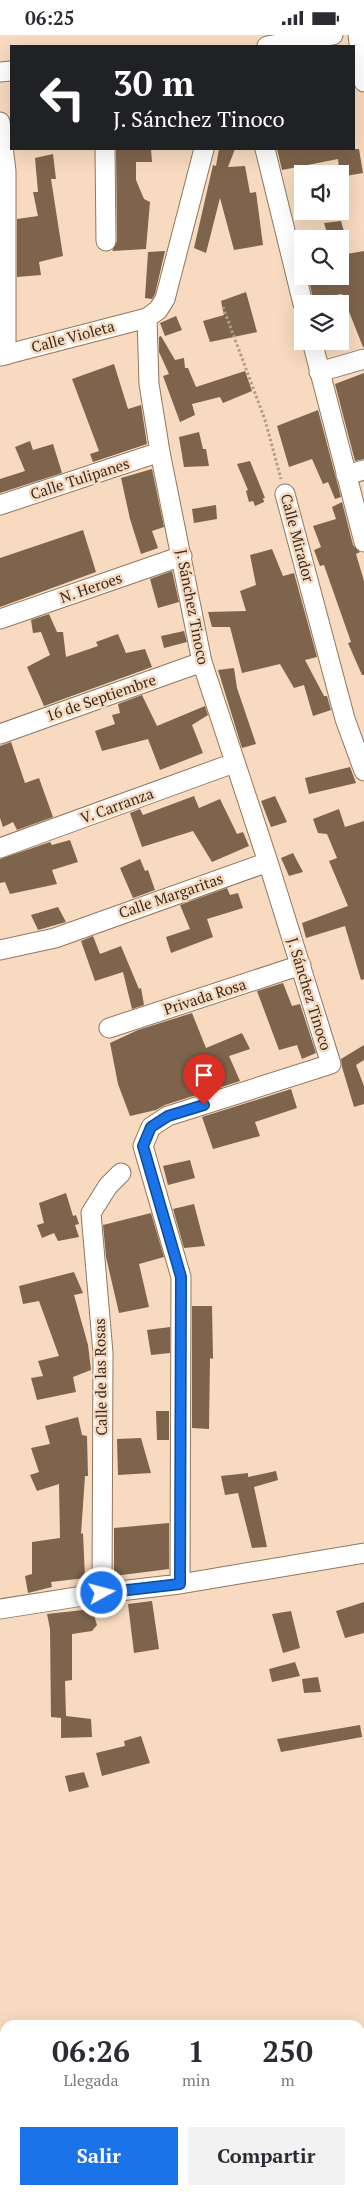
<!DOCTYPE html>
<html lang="es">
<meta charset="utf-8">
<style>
:root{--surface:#fff;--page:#f2f2f3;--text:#2b2b33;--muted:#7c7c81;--accent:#1a73e8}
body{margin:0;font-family:"PT Serif",serif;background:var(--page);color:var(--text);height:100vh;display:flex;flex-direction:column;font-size:19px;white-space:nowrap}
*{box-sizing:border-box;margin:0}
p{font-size:16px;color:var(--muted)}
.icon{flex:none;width:28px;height:28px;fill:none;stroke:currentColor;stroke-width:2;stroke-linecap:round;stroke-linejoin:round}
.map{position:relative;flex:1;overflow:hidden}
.sheet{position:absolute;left:0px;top:1985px;width:365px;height:175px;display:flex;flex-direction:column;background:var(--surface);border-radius:15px 15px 0 0;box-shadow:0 5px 20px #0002}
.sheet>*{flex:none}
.guide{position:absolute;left:10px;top:10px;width:345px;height:105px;border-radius:0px;box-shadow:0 5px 20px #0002;background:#202124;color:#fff;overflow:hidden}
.fabs{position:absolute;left:294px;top:130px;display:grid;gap:10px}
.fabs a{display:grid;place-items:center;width:55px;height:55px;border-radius:0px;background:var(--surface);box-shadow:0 5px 20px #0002;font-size:25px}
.pin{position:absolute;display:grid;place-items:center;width:42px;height:42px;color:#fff;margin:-51px -21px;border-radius:50% 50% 50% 0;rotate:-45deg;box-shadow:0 0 5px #0007}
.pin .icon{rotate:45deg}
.me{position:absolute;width:55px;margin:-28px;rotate:83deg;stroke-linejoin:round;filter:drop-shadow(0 0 4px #0008)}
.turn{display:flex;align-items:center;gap:18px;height:105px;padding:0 20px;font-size:22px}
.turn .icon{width:65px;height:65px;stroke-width:2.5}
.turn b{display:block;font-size:35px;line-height:42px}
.eta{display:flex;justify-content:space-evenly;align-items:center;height:85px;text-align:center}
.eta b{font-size:30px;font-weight:700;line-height:35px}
.primary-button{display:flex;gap:10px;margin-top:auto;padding:10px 20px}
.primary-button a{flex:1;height:58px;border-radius:0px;background:var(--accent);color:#fff;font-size:20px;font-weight:700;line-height:58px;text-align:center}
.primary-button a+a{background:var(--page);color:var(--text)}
.status{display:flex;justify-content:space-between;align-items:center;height:35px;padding:0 25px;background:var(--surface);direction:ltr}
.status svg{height:14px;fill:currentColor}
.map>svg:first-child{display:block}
</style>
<div class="status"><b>06:25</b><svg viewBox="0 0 49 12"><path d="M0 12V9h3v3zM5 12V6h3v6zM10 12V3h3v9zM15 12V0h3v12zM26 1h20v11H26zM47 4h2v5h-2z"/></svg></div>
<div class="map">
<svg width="364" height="2160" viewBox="0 0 364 2160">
<rect width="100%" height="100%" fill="#f7dabf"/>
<path fill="#7e644c" d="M116 114H151L152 127H136V145L144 164 150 167 146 214 112 216 117 206Z
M219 114H235L228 132 245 131 250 158 256 157 263 210 234 215 220 163 206 218 194 213 213 130 216 131Z
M277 114H359L363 138 340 142 338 124 282 135Z
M53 119 56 144H51L63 221 39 227 41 240 17 242V184L38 181 33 157H38L35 123Z
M341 186 346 204H329L324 188Z
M165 216 155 259 152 264 145 263 148 217Z
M364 216V312H363L342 259 313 264 309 245 323 241H340V237H342L341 220Z
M246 257 257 297 210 307 203 286 224 280 221 266Z
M176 281 182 295 165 301 160 288Z
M161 301 175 325 184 323 185 333H188L196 352 245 336 252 356 223 368 220 362 192 369 195 380 180 387 163 341 169 339 159 317V302Z
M114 329 128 374 141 370 147 409 93 427 90 419 99 416 72 344Z
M364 338V424L355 426 335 349Z
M318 375 341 462 335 464 328 447 323 449 312 424 289 432 277 391Z
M199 397 203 414H206L209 431 184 432 179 402Z
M30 406 33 415 53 409 62 438 0 458V444L25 436 15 412Z
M250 426 265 463H263L264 467 255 471 253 466 249 467 246 456 248 455 237 429Z
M152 434 164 492 152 496 158 513 141 519 130 484 121 443Z
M342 467 353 510 360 517 356 519 364 546V640H362L348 608 351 607 324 530 320 531 314 515 321 512 313 491 336 484 332 472Z
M216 470 217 484 194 488 192 474Z
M83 495 96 537 0 572V523Z
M272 514 283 541 294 538 317 622 305 625 324 661H327L331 675 313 681 304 650 294 653 280 629 242 638 230 592H212L208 577 246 576 240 556 256 550 250 520Z
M172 536 179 567 158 573 150 544Z
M49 579 57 597H63L66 622 98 611 96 607 118 599 126 618 145 614 152 632 44 671 27 632 50 620 41 597 33 598 31 585Z
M184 596 187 607 164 613 161 601Z
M234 633 237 653 256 709 242 713 218 635Z
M142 660 157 691 205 671 208 680 192 690 203 718 160 735 148 704 102 716 95 696 115 689 112 680 120 678 118 669Z
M11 707 25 748 39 743 53 782 17 795 13 787 3 792 0 783V711Z
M350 732 356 748 309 759 305 743Z
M194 761 199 773 220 764 237 799 243 797 249 811 212 827 193 796 142 812 130 778 140 774 143 780Z
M275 761 287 787 271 792 261 766Z
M339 774 345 792 364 786V944L361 945 345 891 306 903 302 888 348 871 329 826 337 823 327 799 318 798 313 784Z
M70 805 78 827 52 835 57 849 10 859 5 847 0 848V824L50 807 52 810Z
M293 818 303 837 289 841 281 823Z
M140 824 145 836 148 835 155 855 133 863 120 833Z
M227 853 230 860 238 858 243 873 207 884 213 902 171 918 166 902 190 894 180 870Z
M58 872 66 887 38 895 31 880Z
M93 901 100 919 121 911 139 954 141 953 144 970 132 974 123 937 95 946 81 906Z
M283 948 292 971 300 969 316 1018 302 1024 297 1010 279 1015 257 956Z
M192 978 206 1013 242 998 250 1014 229 1021 240 1046 165 1070 156 1075 130 1081 118 1049 110 1008 138 995Z
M364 1010V1025L356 1030 364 1051V1069L354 1072 342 1032 341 1024Z
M291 1054 297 1073 255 1087 260 1101 213 1114 202 1082Z
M190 1125 195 1143 168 1150 163 1131Z
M66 1158 73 1181 76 1180 79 1189 75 1190 79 1202 58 1206 54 1198 42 1203 37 1190 44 1188 39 1168Z
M194 1169 205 1211 184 1213 173 1174Z
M151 1178 164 1222 139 1229 149 1272 119 1278 106 1222 103 1190Z
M74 1237 83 1258 74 1260 88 1310 91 1335 73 1342 76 1357 37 1365 31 1343 43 1341 38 1326 59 1321 39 1266 23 1269 19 1251Z
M192 1271H212L213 1324 210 1323 209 1394 192 1393Z
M170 1292V1318L151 1320 147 1295Z
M156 1376H169V1405H157Z
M78 1382 82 1400 87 1401 88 1441H85L81 1499 83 1498 85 1543 51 1547 52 1552 28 1558 25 1541 32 1539V1507L60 1503 59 1449 37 1456 30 1440 39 1437 31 1413 50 1409 45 1391Z
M141 1403 151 1438 118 1440 117 1404Z
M276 1436 278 1445 254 1452 267 1512 252 1513 238 1458 225 1460 221 1441 248 1438V1442Z
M169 1488V1534L114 1541V1493Z
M152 1566 159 1614 134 1618 128 1569Z
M364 1567V1598L345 1603 336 1576Z
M92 1574 97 1590 92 1596 72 1599V1645L65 1646 66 1681 91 1684 92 1702 61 1703V1683L51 1682 50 1594 47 1579Z
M291 1576 300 1613 283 1618 272 1579Z
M295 1627 300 1641 272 1647 269 1634Z
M318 1642 321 1657 304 1658 302 1644Z
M360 1690 362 1702 281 1717 277 1704Z
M141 1701 150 1728 102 1741 96 1718 125 1711 124 1706Z
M84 1737 89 1752 69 1757 65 1741Z"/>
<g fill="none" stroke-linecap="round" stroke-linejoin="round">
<defs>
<path id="minor" d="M358 0 364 47
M267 11 333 0
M0 37 11 36
M0 87 6 136V320
M105 114 106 206
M265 114 303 269
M147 283 149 349 160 417 202 627 268 827 331 1029 168 1081 151 1092 143 1111 181 1242 180 1549
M312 306 364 507
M0 321 147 283 158 275 165 264 204 114
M319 337 364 324
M346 440 364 435
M285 459 345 684 364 736
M0 470 160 417
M0 584 182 521
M0 699 202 627
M0 813 234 728
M0 915 55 903 268 827
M109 993 301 930
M102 1558 103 1318 91 1178 108 1151 121 1138
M0 1574 102 1558 180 1549 364 1518"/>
</defs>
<use href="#minor" stroke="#91775e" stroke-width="21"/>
<path stroke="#b29c87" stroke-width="3" stroke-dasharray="2.5 2.5" stroke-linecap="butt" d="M223 272 265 385 281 444"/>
<use href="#minor" stroke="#fff" stroke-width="19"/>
</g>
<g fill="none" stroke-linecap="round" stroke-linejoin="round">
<defs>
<path id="route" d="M102 1558 180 1549 181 1242 143 1111 151 1092 168 1081 204 1070"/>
</defs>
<use href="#route" stroke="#114b97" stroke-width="12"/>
<use href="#route" stroke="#1a73e8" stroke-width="9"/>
</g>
<g text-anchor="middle" stroke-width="5" stroke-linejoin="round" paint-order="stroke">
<g font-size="15" fill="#372c21" stroke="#f7dabf">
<text transform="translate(73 302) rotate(-15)" y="5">Calle Violeta</text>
<text transform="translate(80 444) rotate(-18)" y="5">Calle Tulipanes</text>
<text transform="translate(297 503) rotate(75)" y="5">Calle Mirador</text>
<text transform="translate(91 553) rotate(-19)" y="5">N. Heroes</text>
<text transform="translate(192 572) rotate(79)" y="5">J. Sánchez Tinoco</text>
<text transform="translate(101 663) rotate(-19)" y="5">16 de Septiembre</text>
<text transform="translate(117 771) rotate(-20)" y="5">V. Carranza</text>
<text transform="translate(171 861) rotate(-19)" y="5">Calle Margaritas</text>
<text transform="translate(309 959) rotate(73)" y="5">J. Sánchez Tinoco</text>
<text transform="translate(205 962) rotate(-18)" y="5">Privada Rosa</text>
<text transform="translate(101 1342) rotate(-91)" y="5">Calle de las Rosas</text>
</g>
</g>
</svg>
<div class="fabs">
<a><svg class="icon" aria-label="sound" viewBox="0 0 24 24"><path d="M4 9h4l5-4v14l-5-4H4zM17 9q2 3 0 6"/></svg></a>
<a><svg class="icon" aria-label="search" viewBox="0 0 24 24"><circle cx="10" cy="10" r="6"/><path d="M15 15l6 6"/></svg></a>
<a><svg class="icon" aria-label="layers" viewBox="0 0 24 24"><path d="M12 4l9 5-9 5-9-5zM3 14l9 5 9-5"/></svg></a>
</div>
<div class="pin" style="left:204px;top:1070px;background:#d93025"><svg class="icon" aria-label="arrive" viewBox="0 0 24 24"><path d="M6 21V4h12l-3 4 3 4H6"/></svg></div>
<svg class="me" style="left:102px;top:1558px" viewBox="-20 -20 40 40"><circle r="17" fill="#1a73e8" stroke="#fff" stroke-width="3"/><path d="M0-11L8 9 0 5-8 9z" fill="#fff"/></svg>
<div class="guide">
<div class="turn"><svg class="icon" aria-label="left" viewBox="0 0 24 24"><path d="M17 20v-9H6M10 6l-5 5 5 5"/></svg><div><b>30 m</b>J. Sánchez Tinoco</div></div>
</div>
<section class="sheet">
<div class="eta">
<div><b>06:26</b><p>Llegada</p></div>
<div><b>1</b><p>min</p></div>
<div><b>250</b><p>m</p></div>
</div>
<div class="primary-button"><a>Salir</a><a>Compartir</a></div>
</section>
</div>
